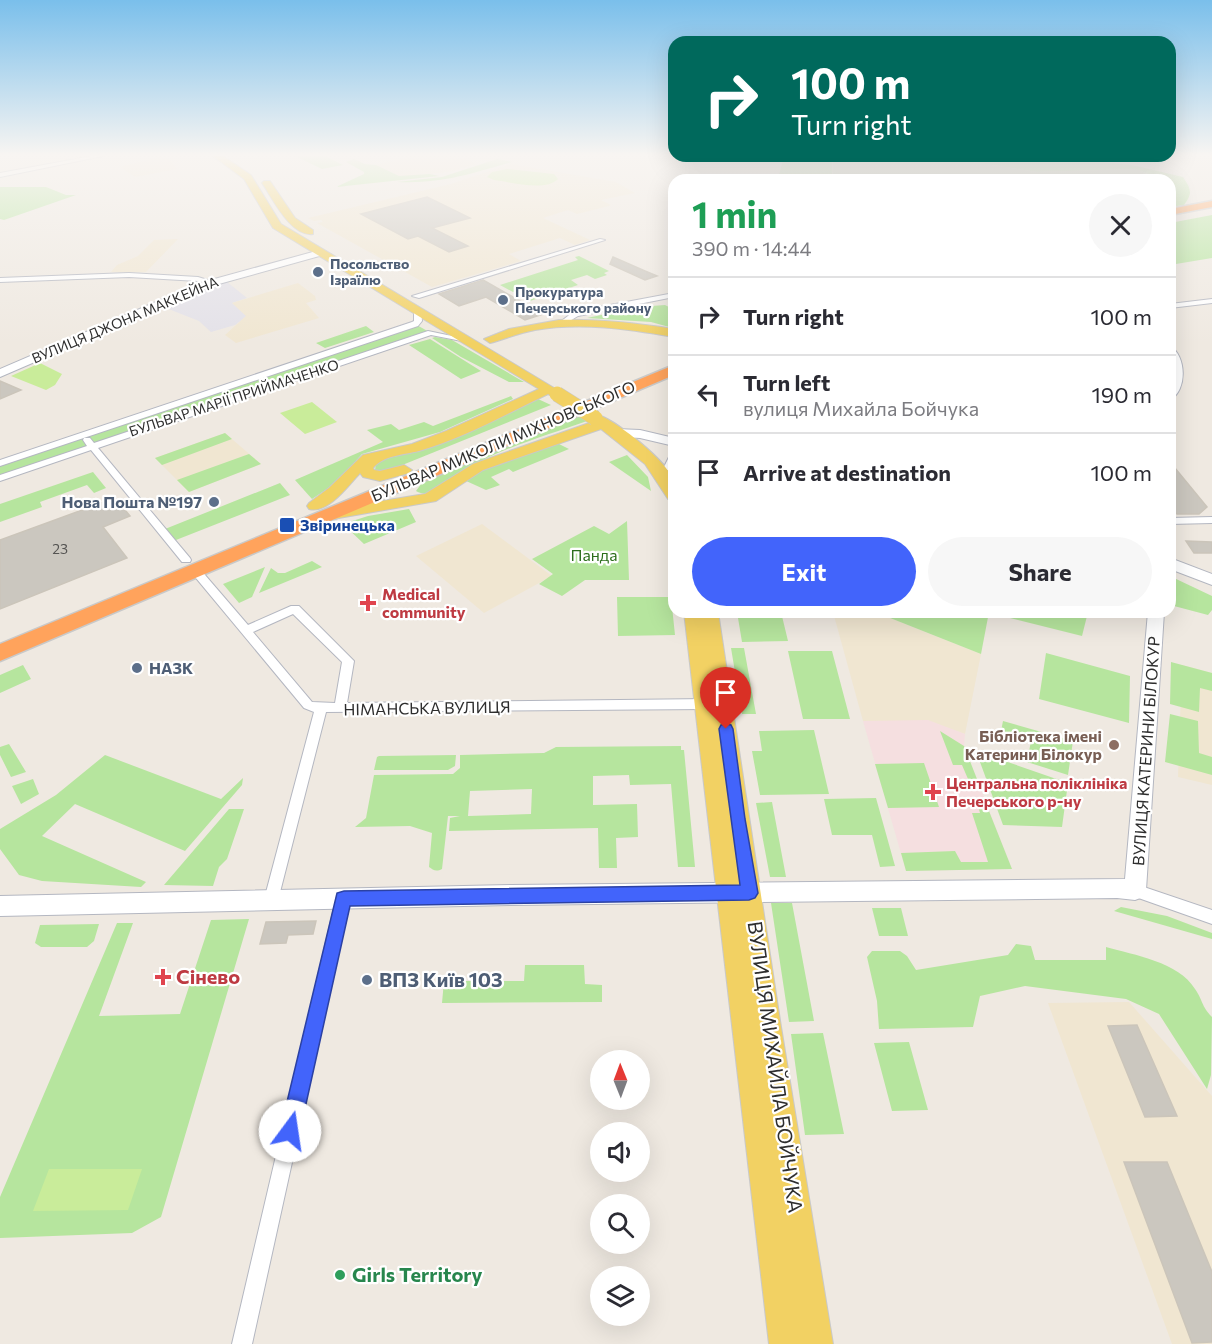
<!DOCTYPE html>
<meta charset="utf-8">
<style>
:root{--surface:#fff;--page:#f7f7f7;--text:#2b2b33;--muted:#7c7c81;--line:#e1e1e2;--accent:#4264fb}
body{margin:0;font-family:Commissioner,sans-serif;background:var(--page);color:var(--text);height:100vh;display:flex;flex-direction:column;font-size:22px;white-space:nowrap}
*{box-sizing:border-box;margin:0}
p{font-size:20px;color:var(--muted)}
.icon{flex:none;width:33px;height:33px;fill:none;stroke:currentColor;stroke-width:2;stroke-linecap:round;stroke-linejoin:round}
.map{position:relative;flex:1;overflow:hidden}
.side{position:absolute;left:668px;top:174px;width:508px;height:444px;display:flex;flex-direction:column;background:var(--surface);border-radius:18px;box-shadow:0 6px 24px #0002}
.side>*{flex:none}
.banner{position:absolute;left:668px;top:36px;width:508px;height:126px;border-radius:18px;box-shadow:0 6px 24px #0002;background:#00695c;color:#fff;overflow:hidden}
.needle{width:39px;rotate:359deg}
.tools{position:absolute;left:590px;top:1050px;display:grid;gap:12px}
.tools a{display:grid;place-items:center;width:60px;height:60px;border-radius:50%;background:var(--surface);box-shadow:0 6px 24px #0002;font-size:30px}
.pin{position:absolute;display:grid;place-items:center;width:51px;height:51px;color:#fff;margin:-62px -26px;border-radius:50% 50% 50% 0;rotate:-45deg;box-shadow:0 0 6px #0007}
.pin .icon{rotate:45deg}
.me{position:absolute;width:66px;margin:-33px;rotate:14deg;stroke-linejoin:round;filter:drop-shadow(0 0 4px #0008)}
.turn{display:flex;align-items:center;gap:21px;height:126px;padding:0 24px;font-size:27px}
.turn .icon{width:78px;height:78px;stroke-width:2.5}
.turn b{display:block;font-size:42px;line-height:51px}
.round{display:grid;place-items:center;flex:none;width:63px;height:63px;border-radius:32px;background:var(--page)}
.summary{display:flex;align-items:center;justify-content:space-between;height:102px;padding:0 24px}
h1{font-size:36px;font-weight:700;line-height:45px;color:#1e9e55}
.action{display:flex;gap:12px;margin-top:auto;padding:12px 24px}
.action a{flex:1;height:69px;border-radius:36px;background:var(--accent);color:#fff;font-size:24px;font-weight:700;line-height:69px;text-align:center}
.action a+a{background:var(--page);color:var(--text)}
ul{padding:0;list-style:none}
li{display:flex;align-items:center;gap:18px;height:78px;padding:0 24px;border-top:2px solid var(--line)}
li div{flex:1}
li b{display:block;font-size:22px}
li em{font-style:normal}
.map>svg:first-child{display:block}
</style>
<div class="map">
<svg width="1212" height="1344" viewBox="0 0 1212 1344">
<rect width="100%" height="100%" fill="#efe9e1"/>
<path fill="#e3e1e8" d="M227 282 247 298 232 303 247 316 235 325 211 332 199 321 161 306 203 288Z"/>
<path fill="#f0e6d1" d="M414 156H459L476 164 453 171 416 176H399L375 165Z
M159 157H167L177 169 135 177 120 167Z
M511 164 616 182 635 193 601 200 611 205 609 206 577 214 568 210 543 218 590 240 575 245 560 238 509 254 521 261 432 287 317 223 323 222 321 220 314 221 308 218 451 184Z
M178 239 146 272H111L117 265 138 256 154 240Z
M298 283 315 296 316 300 306 303 319 318 236 343 225 335 246 316 232 303Z
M225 433 261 464 189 492 155 458Z
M482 524 552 576 484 613 416 556Z
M833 612H875L981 654 965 734 928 721H863Z
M1182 665 1212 673V785L1178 777Z
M1129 1002 1212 1096V1344H1172L1048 1003Z"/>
<path fill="#f5dfe0" d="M928 720 965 734 964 746 1012 869 906 871 863 721Z"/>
<path fill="#b6e59e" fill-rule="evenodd" d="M295 156H325L343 165 322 169Z
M784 156H841L832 158V180H774L780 178 779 175Z
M935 156H1042L1132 165 1183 177C1191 189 1193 193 1184 205L1170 207V180H1162L1136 169 1037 172Z
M354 159 365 164 376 165 399 176 430 174 439 176 336 187 364 174V172L346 162Z
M497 159 512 162C470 174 441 184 397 182L442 177Z
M0 187H46L66 195H76L4 220 0 219Z
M1212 215V258L1170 265V223Z
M579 256 609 271 604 273 607 275 595 279 587 275 571 280 578 285 530 301 521 296 531 291 525 288 513 292 500 285 578 260 575 257Z
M665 305 673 309V328L651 322 587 318 638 307Z
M415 324 431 333 0 478V463Z
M366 326 374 332 325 348 316 343Z
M435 337 452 340 524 382H509L461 357 432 338Z
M430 339 481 371 461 379 409 345Z
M511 396 513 399 440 432 362 454 336 483 312 499 295 480 383 442 367 430 391 424 399 430 424 422 433 426Z
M538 399 551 405 385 472 375 470 376 464C389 455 409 455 424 449 463 434 500 417 538 399Z
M576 414 587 421C554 433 512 445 481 461 463 470 437 503 416 491L424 480Z
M225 433 232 439 162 465 155 458Z
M557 443 569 449 513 472 509 469 491 477 500 485 486 490 464 480 476 473Z
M249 454 261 464 189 492 177 480Z
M627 455 648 477 651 491 609 462Z
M93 472 106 488 94 493 87 485 40 502 42 507 0 522V504Z
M280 483 290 495 176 540 165 529Z
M409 509 416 522 364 544 343 524 368 516Z
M627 521 629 580H585L562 596 539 584 553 574 532 559 594 526 609 534Z
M312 561 322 567 259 593 271 568 278 573H285Z
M265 567 252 597 239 603 223 584Z
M1174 578 1212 596V610L1208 615 1174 606Z
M617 597H671L675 635 618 636Z
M737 612H781L788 641 742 642Z
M875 612H989L981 654Z
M1002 612H1088L1082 636 1002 616Z
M731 648H744L756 714H742Z
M788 651H832L850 719H803Z
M1046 653 1130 676 1129 723 1039 699Z
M1171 662 1212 673V691L1200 688 1199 712 1170 704Z
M23 665 31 679 0 693V675Z
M1170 714 1198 721 1199 753 1212 757V775L1165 762Z
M1003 721 1073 741 1068 775 1027 762 1031 741 1001 731Z
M814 730 829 794 760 795 752 751H762L759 731Z
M940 731 964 746 977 779H968L962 765H953Z
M9 744 26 772 11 777 0 755V747Z
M681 746V750H684L695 867H678L671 784 630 785 629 775 593 776V805L637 804 638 837 616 838 617 868H599L598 828 449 831 450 818 460 816H448L442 869C436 872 433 870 429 867L432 833 410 826 355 827 366 818 374 775 453 774 460 768V755L544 753 556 747ZM532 789 531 814 468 816 470 791Z
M976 751 1068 783 1062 827 1003 825Z
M105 755 221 799 243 778 242 785 185 851 75 804 42 836 146 882 141 887 42 881 19 875 0 849V829L56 795Z
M456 755 455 766 448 770H374L377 757 379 756Z
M924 763 939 807 888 808 875 764Z
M33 779 39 794 21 804 12 786Z
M876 798 895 866 880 867 872 835H832L824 799Z
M772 802 786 877H770L756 803Z
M978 806H987L1012 869 906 871 901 853 955 851 961 862H988L972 813H980Z
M229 809H244L227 859 219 867 213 886 164 885Z
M771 903H792L814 1021 789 1022Z
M1121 907 1167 916 1212 933V939L1114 911Z
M872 908H901L908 936H879Z
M249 919 161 1217 132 1233 0 1238V1197L117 923H133L99 1016 180 1014 211 920Z
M99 924 94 941 87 947H41L35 943 40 925Z
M1016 944 1031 946 1035 960H1106V947C1134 955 1179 962 1195 989 1203 1000 1201 1006 1212 1017L1211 1075 1207 1089 1159 1014 1126 999 1025 986 980 996 973 1027 879 1029 877 1001 867 957 872 951H900L907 956 916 970 1008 955Z
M525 965H584L585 984 602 985V1002L442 1003 444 981H524Z
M823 1033 844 1134 805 1135 791 1034Z
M909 1042 928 1110 892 1111 874 1043Z"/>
<path fill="#c8d9b8" d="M841 156H935L1037 172 1136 169 1162 180H832L833 158Z"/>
<path fill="#c9ec9a" d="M507 169 554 174 558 179C545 192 511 182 494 180L487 177 492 172Z
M40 363 62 374 55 385 46 390 11 376Z
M312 402 337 422 305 434 280 413Z
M49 1169H142L128 1210 33 1211Z"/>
<path fill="#cbc7bf" stroke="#cbc5ba" stroke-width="1.5" d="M427 197 470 218 432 228 468 246 449 252 418 236 408 239 361 214Z
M613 257 645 271 657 276 645 280 610 264Z
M483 280 543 314 525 320 486 297 459 306 439 294Z
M0 381 21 390 0 399Z
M1170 462 1207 507 1199 514H1177L1170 508Z
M115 498 130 516 103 527 127 558 0 609V540Z
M1186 541 1212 542V553H1194Z
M316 921 313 934 288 935 286 943 260 944 266 922Z
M1137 1025 1177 1116 1145 1117 1108 1026Z
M1124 1162H1167L1212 1272V1342L1192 1343Z"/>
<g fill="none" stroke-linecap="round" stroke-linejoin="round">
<defs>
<path id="street" d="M92 156H103L0 177V173Z
M600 239 605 240 419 298 412 296Z
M129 273 198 277 214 282 211 284 198 281 129 277 0 282V278Z
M674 293V297L578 316 563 325 559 323 573 312Z
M1212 299V303L1170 308V304Z
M414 309 421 311 422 321 418 326 0 466V460L412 322 414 321Z
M428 331 471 340 467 342 431 335 98 448 190 558 191 560 190 562H182L91 450 0 481V475L87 446 83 440 84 438H90L94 443Z
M1170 346C1186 355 1188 390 1170 400V392L1175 380Z
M1212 517V523L1170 524V518Z
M195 567 199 568 248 625 291 606H299L354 661 347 703 709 699 713 701 715 704 713 707 709 709 326 712 278 900 276 905 271 907 266 905 264 900 314 712 304 708 191 572 190 570 191 568ZM293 614 342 662 335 703 312 702 253 632Z
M1135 884 1212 910V924L1130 895 1128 890 1130 885Z
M343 892 348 894 350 899 252 1344H232L336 899 338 894Z"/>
<path id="secondary" d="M320 250 325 253 323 255 208 287 0 377V369L200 283Z
M616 429 640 430 674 438V446L640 438 611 436 609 433Z
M674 456V471L666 470 664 467 669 457Z
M1170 558 1212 574V585L1170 569Z
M1148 612H1164L1146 890 1143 897 1135 900 1117 898 511 905 0 916V896L511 885 1125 879Z"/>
<path id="primary" d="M213 156H223L251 175 281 224 564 394 557 398 548 394C506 414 464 438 419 451 403 455 384 455 373 468L374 470 380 471 404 465 412 470 409 473 380 481 363 477 360 473C348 486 328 514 309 509L307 506 309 503 329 488 363 455 412 444 446 431 539 389 273 228 244 179Z
M264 181H270L295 218 313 230V234C291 237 273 199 262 183Z
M559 320C598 319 635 323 674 329V337C628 329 581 322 535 330 519 333 505 339 490 343L484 339 509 329Z
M595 414C614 418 668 462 674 481 675 487 674 495 674 501L668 499 645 464 601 429 483 470 436 501 333 519 325 514 333 509 425 494 473 464 592 422 588 418Z
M684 612H718L781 1027 833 1344H769Z"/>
<path id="highway" d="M1212 201V207L1170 215V209Z
M674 365V375L0 661V644Z"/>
</defs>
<use href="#street" stroke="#b4b7c1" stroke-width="2"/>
<use href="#secondary" stroke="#b4b7c1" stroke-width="2"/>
<use href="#primary" stroke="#c9c9c9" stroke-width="2"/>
<use href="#highway" stroke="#c9c9c9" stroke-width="3"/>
<use href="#street" fill="#fff" fill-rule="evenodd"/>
<use href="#secondary" fill="#fff" fill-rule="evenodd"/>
<use href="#primary" fill="#f2d163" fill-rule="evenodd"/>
<use href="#highway" fill="#ffa35c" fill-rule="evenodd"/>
<defs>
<path id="primary-bridge" d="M557 394 595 418"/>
</defs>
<use href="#primary-bridge" stroke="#c9c9c9" stroke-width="16" stroke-linecap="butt"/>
<use href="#primary-bridge" stroke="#f2d163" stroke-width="15"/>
</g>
<linearGradient id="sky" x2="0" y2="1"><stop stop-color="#7abfeb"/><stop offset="0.45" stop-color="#f8f5f2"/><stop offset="1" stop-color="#f8f5f2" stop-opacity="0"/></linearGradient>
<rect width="1212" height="344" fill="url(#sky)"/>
<path fill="#4264fb" stroke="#2b41a3" stroke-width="1.5" d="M726 724 731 725 733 729 745 819 758 893 755 898 749 900 350 906 300 1131 297 1139 290 1142 283 1139 280 1131 337 893 344 891 740 885 719 729 721 725Z"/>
<g fill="#5c6f8a" stroke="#fff" stroke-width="2">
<circle cx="318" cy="272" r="6"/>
<circle cx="503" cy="300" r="6"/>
<circle cx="214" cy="502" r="6"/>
<circle cx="137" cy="668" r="6"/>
<circle cx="367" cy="980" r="6"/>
</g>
<rect fill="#1a4fb4" stroke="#fff" stroke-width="2" x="279" y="517" width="16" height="16" rx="3"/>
<g fill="#e0444e" stroke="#fff" stroke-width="2">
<path d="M365 594h6v6h6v6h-6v6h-6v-6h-6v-6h6z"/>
<path d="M930 783h6v6h6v6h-6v6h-6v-6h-6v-6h6z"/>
<path d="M160 968h6v6h6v6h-6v6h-6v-6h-6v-6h6z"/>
</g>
<circle fill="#8d6e63" stroke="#fff" stroke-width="2" cx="1114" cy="745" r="6"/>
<circle fill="#2e9e5b" stroke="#fff" stroke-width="2" cx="340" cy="1275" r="6"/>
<g text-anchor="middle" stroke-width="4.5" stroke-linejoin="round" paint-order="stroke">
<g font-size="14" font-weight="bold" fill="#4e5e75" stroke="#fff" text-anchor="start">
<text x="330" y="269">Посольство<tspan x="330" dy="16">Ізраїлю</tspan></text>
<text x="515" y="297">Прокуратура<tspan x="515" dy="16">Печерського району</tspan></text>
</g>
<g font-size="14" fill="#2e2e2e" stroke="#fff">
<text transform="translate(125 320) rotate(-23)" y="5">ВУЛИЦЯ ДЖОНА МАККЕЙНА</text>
<text transform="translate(234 398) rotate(-18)" y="5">БУЛЬВАР МАРІЇ ПРИЙМАЧЕНКО</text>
</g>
<g font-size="14" fill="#555452">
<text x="60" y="554">23</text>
</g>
<g font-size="16" fill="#2e2e2e" stroke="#fff">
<text transform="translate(503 441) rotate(-23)" y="6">БУЛЬВАР МИКОЛИ МІХНОВСЬКОГО</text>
<text transform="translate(427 708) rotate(-1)" y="6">НІМАНСЬКА ВУЛИЦЯ</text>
<text transform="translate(1146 751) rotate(-86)" y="6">ВУЛИЦЯ КАТЕРИНИ БІЛОКУР</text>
</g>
<g font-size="16" font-weight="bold" fill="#4e5e75" stroke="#fff" text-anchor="end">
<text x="202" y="508">Нова Пошта №197</text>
<text x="149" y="674" text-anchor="start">НАЗК</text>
</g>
<g font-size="16" font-weight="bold" fill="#164399" stroke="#fff" text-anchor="start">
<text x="300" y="531">Звіринецька</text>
</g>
<g font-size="16" fill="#2c6e1b" stroke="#fff">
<text x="594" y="561">Панда</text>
</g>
<g font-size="16" font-weight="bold" fill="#be3a42" stroke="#fff" text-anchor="start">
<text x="382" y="600">Medical<tspan x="382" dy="18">community</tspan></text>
<text x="946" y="789">Центральна поліклініка<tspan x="946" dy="18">Печерського р-ну</tspan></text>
</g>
<g font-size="16" font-weight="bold" fill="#785e54" stroke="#fff" text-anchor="end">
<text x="1102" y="742">Бібліотека імені<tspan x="1102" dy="18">Катерини Білокур</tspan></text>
</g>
<g font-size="20" font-weight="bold" fill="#be3a42" stroke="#fff" text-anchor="start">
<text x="176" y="984">Сінево</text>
</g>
<g font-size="20" font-weight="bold" fill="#4e5e75" stroke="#fff" text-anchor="start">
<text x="379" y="987">ВПЗ Київ 103</text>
</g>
<g font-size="20" fill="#2e2e2e" stroke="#fff">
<text transform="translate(775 1067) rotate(82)" y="7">ВУЛИЦЯ МИХАЙЛА БОЙЧУКА</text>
</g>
<g font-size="20" font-weight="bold" fill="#27864d" stroke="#fff" text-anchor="start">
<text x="352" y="1282">Girls Territory</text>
</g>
</g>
</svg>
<div class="tools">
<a><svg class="needle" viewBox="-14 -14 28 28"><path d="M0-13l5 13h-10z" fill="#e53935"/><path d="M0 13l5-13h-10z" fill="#7c7c81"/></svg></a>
<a><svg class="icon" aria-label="sound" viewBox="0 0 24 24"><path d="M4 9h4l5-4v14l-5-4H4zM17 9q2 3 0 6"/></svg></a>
<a><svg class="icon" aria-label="search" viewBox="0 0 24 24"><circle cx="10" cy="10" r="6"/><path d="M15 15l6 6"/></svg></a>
<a><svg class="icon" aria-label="layers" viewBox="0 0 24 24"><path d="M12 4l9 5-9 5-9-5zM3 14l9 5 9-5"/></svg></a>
</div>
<div class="pin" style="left:726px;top:729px;background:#d93025"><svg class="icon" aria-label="arrive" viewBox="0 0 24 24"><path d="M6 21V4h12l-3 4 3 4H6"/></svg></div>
<svg class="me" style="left:290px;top:1131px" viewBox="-20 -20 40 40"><circle r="19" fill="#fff"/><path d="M0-13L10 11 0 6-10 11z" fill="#4264fb"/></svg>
<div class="banner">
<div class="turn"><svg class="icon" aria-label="right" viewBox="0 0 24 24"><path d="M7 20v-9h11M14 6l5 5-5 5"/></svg><div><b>100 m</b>Turn right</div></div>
</div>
<section class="side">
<div class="summary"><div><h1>1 min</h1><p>390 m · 14:44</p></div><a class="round"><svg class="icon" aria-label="close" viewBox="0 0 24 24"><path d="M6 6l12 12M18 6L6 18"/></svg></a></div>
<ul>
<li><svg class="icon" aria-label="right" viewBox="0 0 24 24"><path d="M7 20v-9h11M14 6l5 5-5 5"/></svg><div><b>Turn right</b></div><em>100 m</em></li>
<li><svg class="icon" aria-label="left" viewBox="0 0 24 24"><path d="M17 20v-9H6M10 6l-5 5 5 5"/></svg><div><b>Turn left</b><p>вулиця Михайла Бойчука</p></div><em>190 m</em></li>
<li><svg class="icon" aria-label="arrive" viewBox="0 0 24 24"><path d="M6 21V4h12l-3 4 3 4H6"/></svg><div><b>Arrive at destination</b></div><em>100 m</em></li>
</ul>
<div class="action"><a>Exit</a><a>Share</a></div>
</section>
</div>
